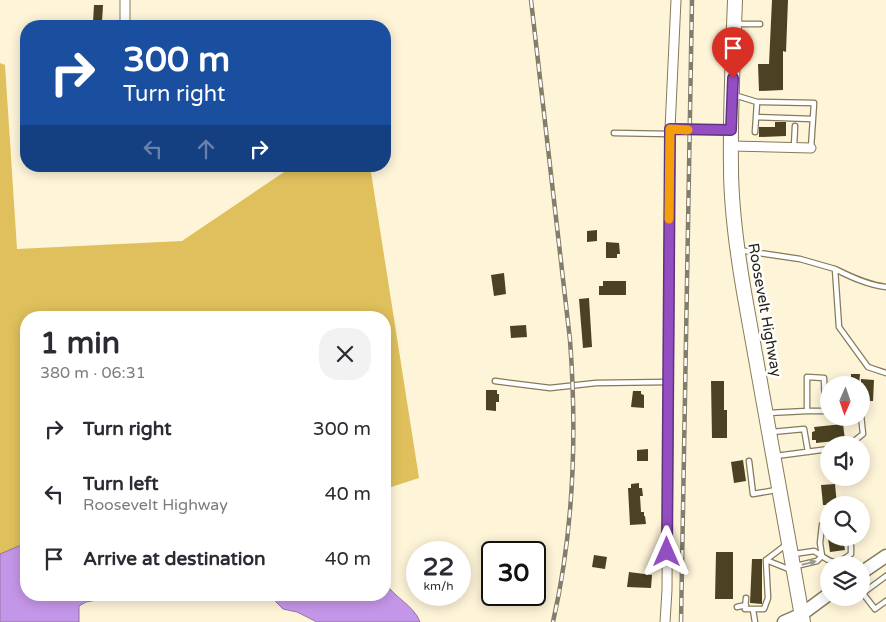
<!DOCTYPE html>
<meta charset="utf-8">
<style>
:root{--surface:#fff;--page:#f2f2f3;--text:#2b2b33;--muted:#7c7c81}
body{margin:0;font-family:"Varela Round",sans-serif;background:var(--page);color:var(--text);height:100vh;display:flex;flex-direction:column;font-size:19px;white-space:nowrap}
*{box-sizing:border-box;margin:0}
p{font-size:16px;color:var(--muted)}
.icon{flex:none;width:28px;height:28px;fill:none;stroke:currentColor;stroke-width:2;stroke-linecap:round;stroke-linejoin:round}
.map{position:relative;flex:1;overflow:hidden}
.panel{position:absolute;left:20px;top:311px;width:371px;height:290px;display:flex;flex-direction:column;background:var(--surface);border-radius:20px;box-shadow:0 2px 12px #0003}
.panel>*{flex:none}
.top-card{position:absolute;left:20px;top:20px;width:371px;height:152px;border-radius:20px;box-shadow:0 2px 12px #0003;background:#1a4fa0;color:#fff;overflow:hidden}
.needle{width:32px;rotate:182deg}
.tools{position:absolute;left:820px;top:376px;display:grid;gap:10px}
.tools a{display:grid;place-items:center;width:50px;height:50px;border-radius:50%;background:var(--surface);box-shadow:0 2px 12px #0003;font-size:25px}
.speed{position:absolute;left:406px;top:541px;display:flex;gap:10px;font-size:25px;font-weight:700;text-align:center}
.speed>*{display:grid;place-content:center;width:65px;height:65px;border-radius:50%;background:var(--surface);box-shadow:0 2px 12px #0003;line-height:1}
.speed small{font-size:12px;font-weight:400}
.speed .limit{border:2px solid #111;border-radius:8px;background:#fff;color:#111}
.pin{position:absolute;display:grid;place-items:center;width:42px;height:42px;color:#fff;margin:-51px -21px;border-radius:50% 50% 50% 0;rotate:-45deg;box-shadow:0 0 5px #0007}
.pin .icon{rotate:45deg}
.me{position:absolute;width:55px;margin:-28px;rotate:0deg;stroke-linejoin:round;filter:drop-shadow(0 0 4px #0008)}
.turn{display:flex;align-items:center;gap:18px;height:105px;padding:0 20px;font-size:22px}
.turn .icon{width:65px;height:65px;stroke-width:2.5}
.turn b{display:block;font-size:35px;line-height:42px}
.lanes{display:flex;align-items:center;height:48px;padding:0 20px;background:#0003;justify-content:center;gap:25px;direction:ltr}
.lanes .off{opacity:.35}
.round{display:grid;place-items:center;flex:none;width:52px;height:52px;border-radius:20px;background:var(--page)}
.head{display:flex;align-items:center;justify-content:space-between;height:85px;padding:0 20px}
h1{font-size:30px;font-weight:700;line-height:38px}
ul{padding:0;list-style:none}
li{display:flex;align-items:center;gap:15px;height:65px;padding:0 20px}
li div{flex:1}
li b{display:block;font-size:19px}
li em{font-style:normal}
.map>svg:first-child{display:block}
</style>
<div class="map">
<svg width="886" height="622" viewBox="0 0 886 622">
<rect width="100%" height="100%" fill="#fef4d8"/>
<path fill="#dfc05c" d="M0 63 5 65 17 249 182 241 293 166H370L419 478 385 489V318H26V595L0 617Z"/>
<path fill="#c496e8" stroke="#9472a8" d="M26 543V595H122L86 602 79 606V622H0V554Z
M385 582C393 597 414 605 420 622H317L297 612 283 609 276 602 275 595H385Z"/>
<path fill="#4c4223" d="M772 0H788L786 52 783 51V90L759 91 758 64H769Z
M94 5H103L102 22H93Z
M775 122H786V136L759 137V127H775Z
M597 230V241L587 242V231Z
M606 242 619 243 620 254H617V258H606Z
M504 273 506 294 494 296 491 275Z
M603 281H626V295H599V286H603Z
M589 298 592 347 583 348 579 299Z
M526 325 527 337 511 338 510 326Z
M851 374H860L859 385H851Z
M861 379 874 380 873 401H861Z
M711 381H724V410H727V438H712Z
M486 390H497V394H499V402H496V411L486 410Z
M633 391H641V394L644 395V408L631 407Z
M843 424 845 440 816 443V440H812V432L815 431 814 427Z
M648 449V461H637V450Z
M743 460 746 481 734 483 731 462Z
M639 483V488H642L643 496H640L641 512H644V516H645L646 524 630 525 628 488H631V484Z
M835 484 837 505H823L821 485Z
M828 538H843L845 550 830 552Z
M716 552H733V599H715Z
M594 555 607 557 605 569 592 567Z
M752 559H762V604L750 603Z
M629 572 652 575 651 588 627 587Z"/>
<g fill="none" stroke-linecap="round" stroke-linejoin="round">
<defs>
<path id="lane" d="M735 24H760
M734 95 757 102 814 103 811 148
M756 117 812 119
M755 132 757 102
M614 133 670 134
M794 147 795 126
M739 250 800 259 835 269 839 327 868 367 886 373
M835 269C851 277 868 285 886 287
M495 381 550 388 596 383 668 382
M807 411V377L824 378 825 411
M768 413 807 411H829
M772 432 804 429 808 452
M849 445 863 434 861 415
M776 456 829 449
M749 461 753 494 776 490
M794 554 814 551C831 561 832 568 851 554V546
M822 556 820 543 822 525
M766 560 791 570
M766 560 787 544
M796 566 817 561 822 556
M861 591 875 609 886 601
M863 593 886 576
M746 598 745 609H764L768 598 766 560
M737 607 746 605
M753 610 755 622"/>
<path id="street" d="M125 26V0
M670 129 731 130
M731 146 811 148
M665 622 667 590 670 129 676 0"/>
<path id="secondary" d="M861 573 886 556
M784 622 802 614 829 594"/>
<path id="primary" d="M735 0C733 56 730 112 731 167 731 209 737 251 744 292L803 622"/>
</defs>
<use href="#lane" stroke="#857a59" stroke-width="7"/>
<use href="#street" stroke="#857a59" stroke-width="11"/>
<use href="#secondary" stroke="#857a59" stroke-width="15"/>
<use href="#primary" stroke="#857a59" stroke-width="16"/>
<use href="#lane" stroke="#fff" stroke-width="4.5"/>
<use href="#street" stroke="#fff" stroke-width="9"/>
<use href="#secondary" stroke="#fff" stroke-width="12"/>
<use href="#primary" stroke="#fff" stroke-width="14"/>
<defs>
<path id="rail" d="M531 0 570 340C577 434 574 530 553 622
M681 622 692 0"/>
</defs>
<use href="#rail" stroke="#837d69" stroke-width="4.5"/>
<use href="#rail" stroke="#fff" stroke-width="2.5" stroke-dasharray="8" stroke-linecap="butt"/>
</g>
<defs><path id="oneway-solid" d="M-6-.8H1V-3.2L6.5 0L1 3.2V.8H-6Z" transform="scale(1.25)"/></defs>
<use fill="#9c9a94" href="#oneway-solid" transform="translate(809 563) rotate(-14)"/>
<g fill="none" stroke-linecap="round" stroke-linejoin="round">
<defs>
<path id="route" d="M667 552 670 129 731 130 733 78"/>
</defs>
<use href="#route" stroke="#60337e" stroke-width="12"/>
<use href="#route" stroke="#934ec2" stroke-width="9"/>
<path stroke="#f59e0b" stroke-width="9" d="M669 219 670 129 688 130"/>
</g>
<g text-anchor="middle" stroke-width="5" stroke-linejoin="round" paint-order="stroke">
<g font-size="15" fill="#231f12" stroke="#fff">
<text transform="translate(765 310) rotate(80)" y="5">Roosevelt Highway</text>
</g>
</g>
</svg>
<div class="tools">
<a><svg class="needle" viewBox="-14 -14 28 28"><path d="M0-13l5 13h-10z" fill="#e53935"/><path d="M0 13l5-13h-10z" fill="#7c7c81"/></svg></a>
<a><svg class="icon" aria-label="sound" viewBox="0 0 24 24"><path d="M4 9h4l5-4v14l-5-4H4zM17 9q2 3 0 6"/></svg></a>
<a><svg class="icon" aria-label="search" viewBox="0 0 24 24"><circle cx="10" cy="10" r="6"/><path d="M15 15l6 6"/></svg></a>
<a><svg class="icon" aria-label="layers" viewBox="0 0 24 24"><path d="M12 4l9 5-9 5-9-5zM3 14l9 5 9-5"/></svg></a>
</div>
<div class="speed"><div>22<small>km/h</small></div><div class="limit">30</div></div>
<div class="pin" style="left:733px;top:78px;background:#d93025"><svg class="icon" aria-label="arrive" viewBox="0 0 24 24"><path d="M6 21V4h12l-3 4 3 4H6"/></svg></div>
<svg class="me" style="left:667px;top:552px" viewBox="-20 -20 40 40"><path d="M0-17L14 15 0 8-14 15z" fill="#934ec2" stroke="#fff" stroke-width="4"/></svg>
<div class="top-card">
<div class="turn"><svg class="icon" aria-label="right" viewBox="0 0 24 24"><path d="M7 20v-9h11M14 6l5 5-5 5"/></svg><div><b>300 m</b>Turn right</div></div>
<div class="lanes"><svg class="icon off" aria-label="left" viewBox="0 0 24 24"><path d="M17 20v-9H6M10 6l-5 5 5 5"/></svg><svg class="icon off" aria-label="ahead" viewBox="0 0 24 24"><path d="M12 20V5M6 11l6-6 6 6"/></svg><svg class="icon" aria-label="right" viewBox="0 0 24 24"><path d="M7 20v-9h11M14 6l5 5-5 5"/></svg></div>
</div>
<section class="panel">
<div class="head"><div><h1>1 min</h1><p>380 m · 06:31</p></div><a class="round"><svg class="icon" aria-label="close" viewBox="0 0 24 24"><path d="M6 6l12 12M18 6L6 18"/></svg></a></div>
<ul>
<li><svg class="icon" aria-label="right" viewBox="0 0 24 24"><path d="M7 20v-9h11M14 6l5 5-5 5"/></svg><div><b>Turn right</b></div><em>300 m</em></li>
<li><svg class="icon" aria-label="left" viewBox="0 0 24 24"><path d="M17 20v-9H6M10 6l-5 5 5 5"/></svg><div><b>Turn left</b><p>Roosevelt Highway</p></div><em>40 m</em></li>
<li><svg class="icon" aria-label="arrive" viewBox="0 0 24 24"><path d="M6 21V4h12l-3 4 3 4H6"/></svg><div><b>Arrive at destination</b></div><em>40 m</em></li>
</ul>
</section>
</div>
